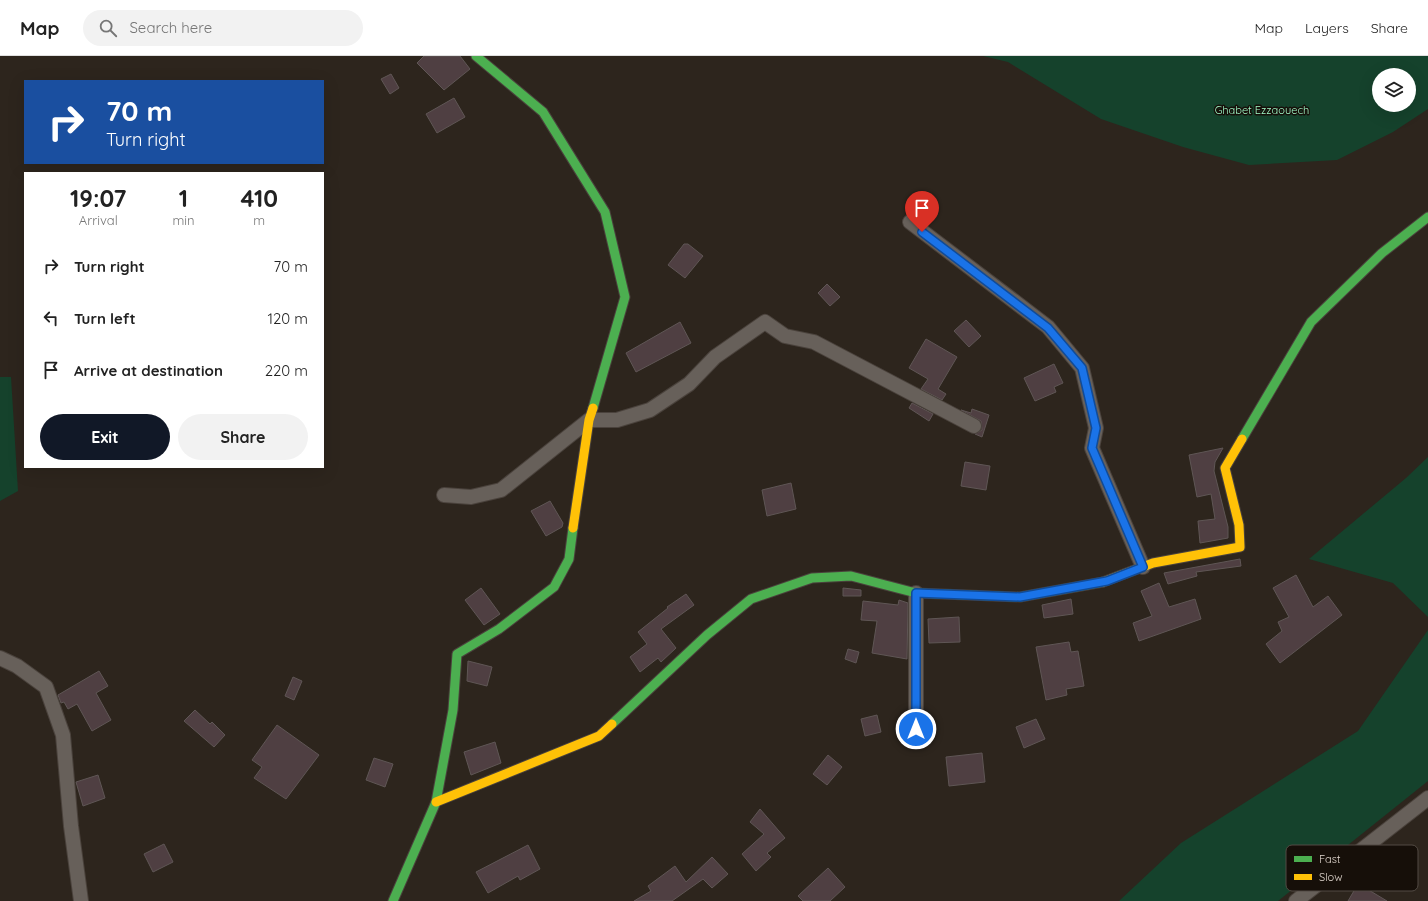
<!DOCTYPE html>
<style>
:root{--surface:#fff;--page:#f2f2f2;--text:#222;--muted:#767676;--line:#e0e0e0;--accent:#111827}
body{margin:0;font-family:Quicksand,sans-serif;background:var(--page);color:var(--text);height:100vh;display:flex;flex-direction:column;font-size:15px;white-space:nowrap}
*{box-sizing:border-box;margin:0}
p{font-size:13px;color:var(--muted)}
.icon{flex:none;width:22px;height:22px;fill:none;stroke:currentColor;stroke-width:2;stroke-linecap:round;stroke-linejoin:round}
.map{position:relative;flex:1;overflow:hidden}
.drawer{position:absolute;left:24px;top:116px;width:300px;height:296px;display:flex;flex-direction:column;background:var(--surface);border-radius:0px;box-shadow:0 4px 16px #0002}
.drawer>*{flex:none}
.banner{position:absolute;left:24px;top:24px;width:300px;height:84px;border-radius:0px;box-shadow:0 4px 16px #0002;background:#1a4fa0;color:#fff;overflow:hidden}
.controls{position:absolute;left:1372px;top:12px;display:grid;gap:8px}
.controls a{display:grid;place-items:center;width:44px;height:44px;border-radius:50%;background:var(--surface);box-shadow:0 4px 16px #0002;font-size:20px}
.pin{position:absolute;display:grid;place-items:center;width:34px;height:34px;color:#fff;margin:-41px -17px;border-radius:50% 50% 50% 0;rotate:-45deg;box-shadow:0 0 4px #0007}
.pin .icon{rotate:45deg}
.me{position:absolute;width:44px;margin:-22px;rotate:0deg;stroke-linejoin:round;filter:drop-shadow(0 0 3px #0008)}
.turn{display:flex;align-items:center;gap:14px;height:84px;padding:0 16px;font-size:18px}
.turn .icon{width:52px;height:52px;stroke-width:2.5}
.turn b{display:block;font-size:28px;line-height:34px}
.eta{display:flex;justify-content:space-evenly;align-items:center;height:68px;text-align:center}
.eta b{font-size:24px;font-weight:700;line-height:28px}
.action{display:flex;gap:8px;margin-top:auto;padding:8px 16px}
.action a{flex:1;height:46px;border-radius:24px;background:var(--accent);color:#fff;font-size:16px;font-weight:700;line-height:46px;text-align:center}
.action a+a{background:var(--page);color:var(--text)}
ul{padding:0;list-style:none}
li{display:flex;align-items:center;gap:12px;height:52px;padding:0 16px}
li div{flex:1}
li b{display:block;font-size:15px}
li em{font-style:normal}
header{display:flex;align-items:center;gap:24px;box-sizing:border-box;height:56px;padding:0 20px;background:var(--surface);border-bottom:1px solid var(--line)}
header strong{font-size:19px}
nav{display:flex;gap:22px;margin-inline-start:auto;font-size:14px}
.search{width:280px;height:36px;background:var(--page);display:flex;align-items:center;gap:10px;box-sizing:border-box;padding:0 14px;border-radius:22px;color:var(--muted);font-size:15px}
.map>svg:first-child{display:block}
</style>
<header>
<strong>Map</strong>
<div class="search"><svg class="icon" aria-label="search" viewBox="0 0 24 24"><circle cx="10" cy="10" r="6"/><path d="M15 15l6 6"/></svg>Search here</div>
<nav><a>Map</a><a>Layers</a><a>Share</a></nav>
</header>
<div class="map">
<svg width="1428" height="845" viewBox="0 0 1428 845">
<rect width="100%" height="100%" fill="#2d251d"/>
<path fill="#15422c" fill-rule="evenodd" d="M983 0H1428V53L1393 76 1337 104 1249 109 1183 91 1101 63 1008 6ZM1379 19H1409V49H1379Z
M0 321H11L18 435 0 445Z
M1428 401V561L1393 527 1309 503 1406 422Z
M1428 574V725L1278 845H1119L1181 787 1358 675Z"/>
<path fill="#4f3f42" stroke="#5f5655" d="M424 0H460L470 13 444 34 417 7Z
M391 18 399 32 390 38 381 23Z
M454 42 465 61 437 77 426 58Z
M684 188H688L703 200 685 222 668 209Z
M827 228 840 241 830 250 818 237Z
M966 264 981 280 969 291 954 275Z
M680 266 691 287 636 316 626 297Z
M926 283 957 301 938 333 946 338 942 344 921 333 928 323 909 312Z
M1054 308 1063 327 1054 331 1056 336 1035 345 1024 322Z
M912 347 933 358 929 365 909 352Z
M972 353 989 359 982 381 975 378 982 374 981 365 961 354 971 357Z
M1223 392 1215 406 1214 415 1228 471V482L1200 487 1198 465 1215 463 1211 438 1197 441 1189 399Z
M965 406 990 410 986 434 961 430Z
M791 427 796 453 767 460 762 434Z
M550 445 563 467 562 471 546 480 531 455Z
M1240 503 1241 510 1196 516 1197 520 1168 528 1164 517Z
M1296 519 1313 551 1328 540 1342 559 1280 607 1266 588 1282 575 1278 566 1289 561 1273 532Z
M1159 527 1169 551 1195 543 1201 563 1139 585 1133 567 1152 560 1141 535Z
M481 532 500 558 484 569 465 544Z
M843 532 861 534V540H843Z
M686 538 694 549 661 573 676 592 661 606 658 602 640 616 630 601 647 588 638 576 668 552 667 551Z
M1071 543 1073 558 1044 562 1042 549Z
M899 544 908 547 907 603 872 597 877 565 861 564 863 545 898 549Z
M959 561 960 586 929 587 928 563Z
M1069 586 1071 596 1078 595 1084 630 1066 633 1067 639 1046 644 1036 591Z
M848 593 859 596 856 607 845 603Z
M468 605 492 611 487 630 467 625Z
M99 615 108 630 96 637 111 664 92 675 77 648 68 653 64 646 61 647 58 639Z
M293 621 302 625 294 644 285 640Z
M195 654 210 668 212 666 225 679 214 691 184 665Z
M877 659 881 676 865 680 861 663Z
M1036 663 1045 683 1024 692 1016 671Z
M277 669 319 699 286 743 254 722 262 711 252 704Z
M495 686 501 707 471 719 464 696Z
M982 697 985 726 949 730 946 701Z
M828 699 842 711 827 729 813 718Z
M374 702 393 708 385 731 366 724Z
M98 719 105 742 83 750 76 726Z
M760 753 785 782 767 797 771 801 756 815 742 798 764 778 750 766Z
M164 788 173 806 153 816 144 798Z
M528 789 540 813 520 824 518 820 488 837 476 816Z
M712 801 728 818 712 832 703 823 672 845H634L651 835 648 830 675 810 686 826Z
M828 812 845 831 830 845H803L798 840Z
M1358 828 1372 836 1387 845H1348Z"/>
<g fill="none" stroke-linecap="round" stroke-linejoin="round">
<defs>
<path id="street" d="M910 166 1048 271 1082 312 1096 372 1092 392 1143 511
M444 439 471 441 501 434 589 364H617L650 354 689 328 715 301 765 266 785 280 814 286 974 370
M0 602 17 610 46 631 63 679 71 770 81 845
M916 673V537
M1296 845 1428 742"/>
<path id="fast" d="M476 0 543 56 605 156 625 241 593 352
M1242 383 1311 266 1382 197 1428 161
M612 668 707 579 751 543 812 522 851 520 916 537 1020 541 1103 526
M393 845 436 746 453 654 457 598 499 573 554 531 569 503 573 472"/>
<path id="slow" d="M573 472 589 364 593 352
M1103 526 1153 507 1240 491 1239 469 1225 412 1242 383
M436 746 599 680 612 668"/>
</defs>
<use href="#street" stroke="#4a423c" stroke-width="16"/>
<use href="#fast" stroke="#4a423c" stroke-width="11"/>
<use href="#slow" stroke="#4a423c" stroke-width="11"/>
<use href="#street" stroke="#67605a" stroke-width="14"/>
<use href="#fast" stroke="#4caf50" stroke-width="9"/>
<use href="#slow" stroke="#ffc107" stroke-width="9"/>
</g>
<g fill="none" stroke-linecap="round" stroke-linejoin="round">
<defs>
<path id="route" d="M916 673V537L1020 541 1107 525 1143 511 1092 392 1096 372 1082 312 1048 272 922 176"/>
</defs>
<use href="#route" stroke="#114b97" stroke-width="10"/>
<use href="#route" stroke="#1a73e8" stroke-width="7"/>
</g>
<g text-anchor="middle" stroke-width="3" stroke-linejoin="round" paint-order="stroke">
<g font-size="11" fill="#a0fbc9" stroke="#160f09">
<text x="1262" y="58">Ghabet Ezzaouech</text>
</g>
</g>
<rect x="1286" y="789" width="132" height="46" rx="6" fill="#160f09" stroke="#534b44" stroke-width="1"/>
<rect x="1294" y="800" width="18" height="6" fill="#4caf50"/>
<rect x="1294" y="818" width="18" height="6" fill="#ffc107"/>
<g font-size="11" fill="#e1d7cf">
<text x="1319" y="807">Fast</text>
<text x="1319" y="825">Slow</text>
</g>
</svg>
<div class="controls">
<a><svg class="icon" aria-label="layers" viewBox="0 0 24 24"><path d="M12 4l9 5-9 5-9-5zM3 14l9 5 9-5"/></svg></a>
</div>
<div class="pin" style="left:922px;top:176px;background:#d93025"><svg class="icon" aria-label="arrive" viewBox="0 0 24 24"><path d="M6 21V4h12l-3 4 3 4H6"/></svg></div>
<svg class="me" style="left:916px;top:673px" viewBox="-20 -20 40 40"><circle r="17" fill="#1a73e8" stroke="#fff" stroke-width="3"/><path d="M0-11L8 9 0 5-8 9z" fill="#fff"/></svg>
<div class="banner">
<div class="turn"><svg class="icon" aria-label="right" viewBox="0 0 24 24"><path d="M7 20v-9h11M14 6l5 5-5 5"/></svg><div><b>70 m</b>Turn right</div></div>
</div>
<section class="drawer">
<div class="eta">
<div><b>19:07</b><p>Arrival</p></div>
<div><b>1</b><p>min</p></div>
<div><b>410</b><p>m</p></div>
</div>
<ul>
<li><svg class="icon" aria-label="right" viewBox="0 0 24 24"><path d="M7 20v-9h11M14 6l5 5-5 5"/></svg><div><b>Turn right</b></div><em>70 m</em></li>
<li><svg class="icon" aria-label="left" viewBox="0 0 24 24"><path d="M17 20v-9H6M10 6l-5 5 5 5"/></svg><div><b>Turn left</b></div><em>120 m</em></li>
<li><svg class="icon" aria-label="arrive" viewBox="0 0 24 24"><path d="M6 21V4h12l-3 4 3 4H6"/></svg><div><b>Arrive at destination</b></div><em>220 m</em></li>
</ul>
<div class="action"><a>Exit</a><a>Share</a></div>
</section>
</div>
